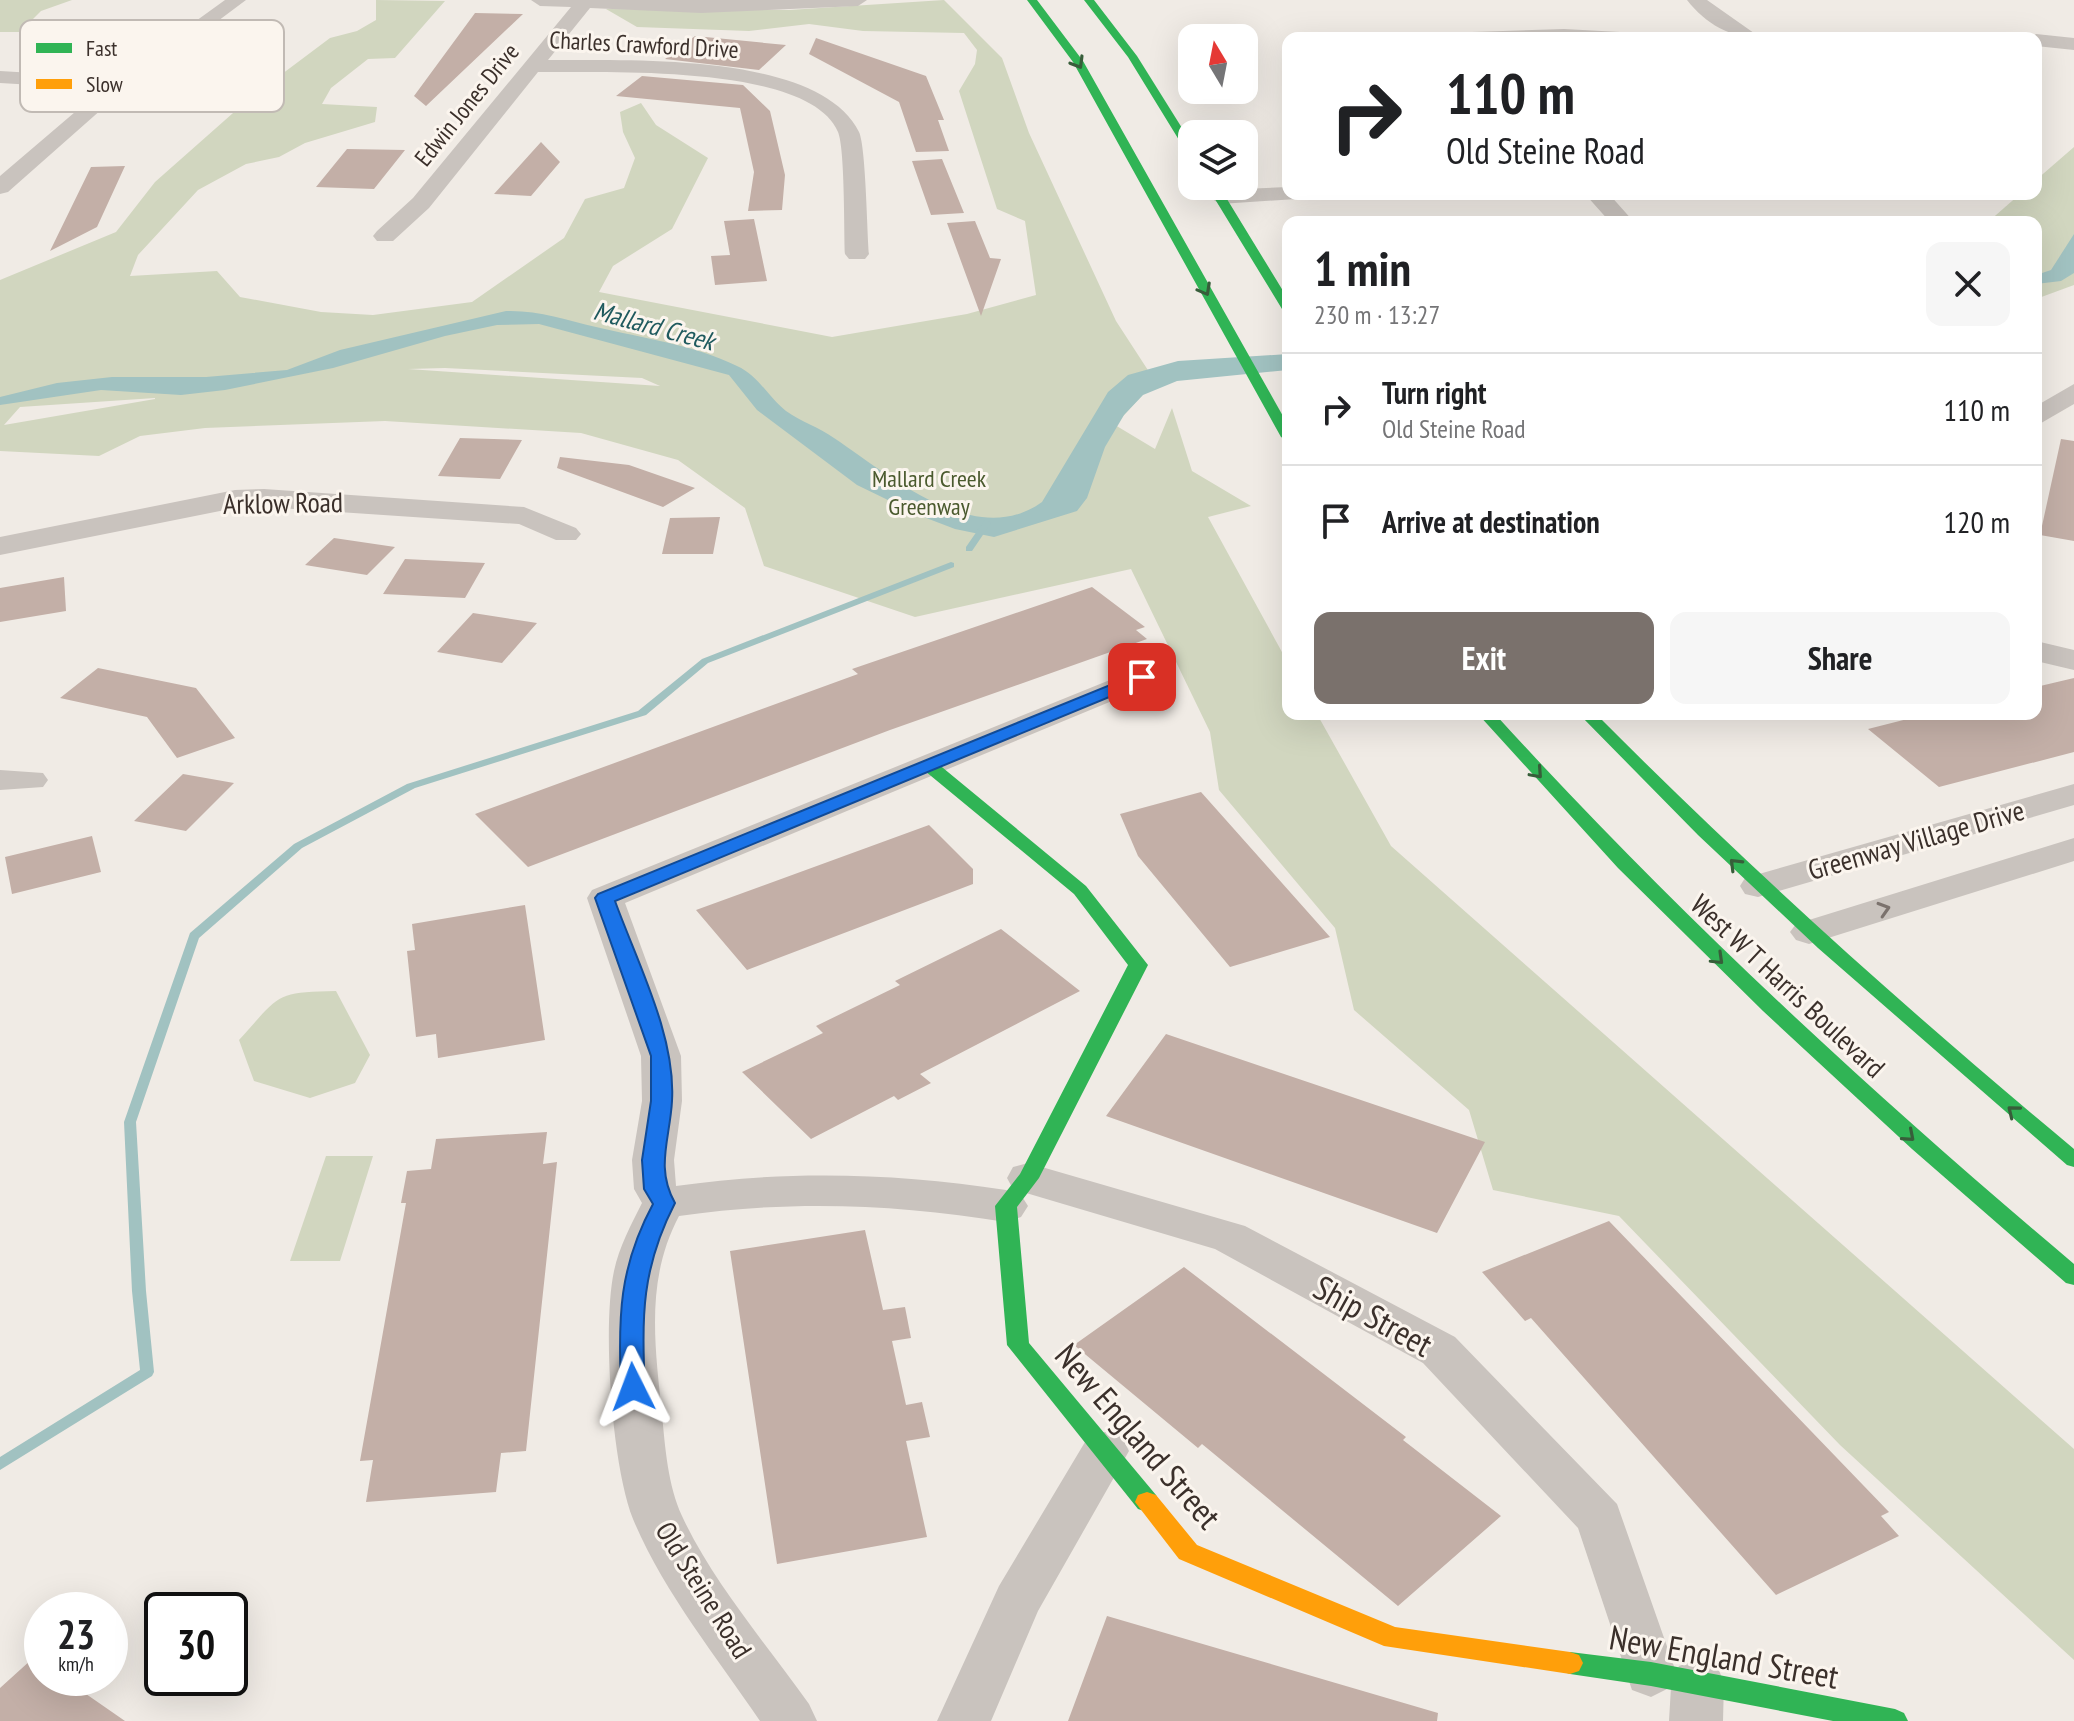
<!DOCTYPE html>
<meta charset="utf-8">
<style>
:root{--surface:#fff;--page:#f6f6f6;--text:#202124;--muted:#757577;--line:#e0e0e0;--accent:#7a716c}
body{margin:0;font-family:"PT Sans Narrow",sans-serif;background:var(--page);color:var(--text);height:100vh;display:flex;flex-direction:column;font-size:30px;white-space:nowrap}
*{box-sizing:border-box;margin:0}
p{font-size:26px;color:var(--muted)}
.icon{flex:none;width:44px;height:44px;fill:none;stroke:currentColor;stroke-width:2;stroke-linecap:round;stroke-linejoin:round}
.map{position:relative;flex:1;overflow:hidden}
.sheet{position:absolute;left:1282px;top:216px;width:760px;height:504px;display:flex;flex-direction:column;background:var(--surface);border-radius:16px;box-shadow:0 8px 32px #0002}
.sheet>*{flex:none}
.guide{position:absolute;left:1282px;top:32px;width:760px;height:168px;border-radius:16px;box-shadow:0 8px 32px #0002;background:#fff;color:var(--text);overflow:hidden}
.needle{width:52px;rotate:350deg}
.tools{position:absolute;left:1178px;top:24px;display:grid;gap:16px}
.tools a{display:grid;place-items:center;width:80px;height:80px;border-radius:16px;background:var(--surface);box-shadow:0 8px 32px #0002;font-size:40px}
.speed{position:absolute;left:24px;top:1592px;display:flex;gap:16px;font-size:40px;font-weight:700;text-align:center}
.speed>*{display:grid;place-content:center;width:104px;height:104px;border-radius:50%;background:var(--surface);box-shadow:0 8px 32px #0002;line-height:1}
.speed small{font-size:20px;font-weight:400}
.speed .limit{border:4px solid #111;border-radius:12px;background:#fff;color:#111}
.pin{position:absolute;display:grid;place-items:center;width:68px;height:68px;color:#fff;margin:-34px;border-radius:16px;box-shadow:0 4px 12px #0006}
.me{position:absolute;width:88px;margin:-44px;rotate:357deg;stroke-linejoin:round;filter:drop-shadow(0 0 6px #0008)}
.turn{display:flex;align-items:center;gap:28px;height:168px;padding:0 32px;font-size:36px}
.turn .icon{width:104px;height:104px;stroke-width:2.5}
.turn b{display:block;font-size:56px;line-height:68px}
.round{display:grid;place-items:center;flex:none;width:84px;height:84px;border-radius:16px;background:var(--page)}
.summary{display:flex;align-items:center;justify-content:space-between;height:136px;padding:0 32px}
h1{font-size:48px;font-weight:700;line-height:60px}
.button{display:flex;gap:16px;margin-top:auto;padding:16px 32px}
.button a{flex:1;height:92px;border-radius:16px;background:var(--accent);color:#fff;font-size:32px;font-weight:700;line-height:92px;text-align:center}
.button a+a{background:var(--page);color:var(--text)}
ul{padding:0;list-style:none}
li{display:flex;align-items:center;gap:24px;height:112px;padding:0 32px;border-top:2px solid var(--line)}
li div{flex:1}
li b{display:block;font-size:30px}
li em{font-style:normal}
.map>svg:first-child{display:block}
</style>
<div class="map">
<svg width="2074" height="1721" viewBox="0 0 2074 1721">
<rect width="100%" height="100%" fill="#f0ebe5"/>
<path fill="#d1d6bf" fill-rule="evenodd" d="M0 0H72L41 11 20 32H0Z
M376 0 445 1 395 58 368 59 331 88 322 104 377 107 375 122 305 143 279 157 246 164 198 190 138 255 130 276 217 271 240 297 321 312 373 315 472 302 564 238 585 199 624 188 635 158 623 132 620 112 641 103 656 125 708 158 672 229 613 266 599 292 832 337 967 314 1036 295 1025 221 997 209 959 91 975 64 977 50 964 33 863 31 809 24 749 31 637 27 606 9 789 10 944 0 1002 58 1029 133 1116 321 1155 381 1115 425 1155 449 1172 408 1192 471 1251 506 1208 517 1288 663V714H1317L1391 846 2074 1449V1660L1840 1445 1619 1216 1493 1190 1469 1110 1354 1010 1335 928 1219 790 1210 732 1131 569 915 617 764 566 745 508 678 460 581 433 385 421 205 428 140 436 99 456 0 451V280L116 232 155 182 250 98 330 38 357 31 376 20ZM445 368 642 378 660 386 408 369ZM155 398V399L4 425 20 407Z
M2074 147V285L2036 299V222H1988L2020 194H2036V180Z
M336 991 370 1055 355 1083 310 1098 254 1081 239 1040C280 995 274 992 336 991Z
M326 1156H373L340 1261H290Z"/>
<path fill="#a1c2c1" d="M2074 234V273L2061 281 2036 284V275L2051 270Z
M506 311C538 310 566 320 596 327 643 338 694 345 737 366 759 376 768 397 786 411 801 422 819 427 834 438 887 473 974 551 1042 502L1108 392 1128 375 1178 361 1288 354V370L1177 381 1143 395 1124 415 1105 447 1087 498 1077 511 994 537 955 529 921 516 857 485 757 410 729 375 539 324 497 325 445 336 333 368 225 390 181 395 101 390 0 405V397L57 383 112 377H206L287 370 340 350Z"/>
<g fill="none" stroke-linecap="round" stroke-linejoin="round">
<path fill="#a1c2c1" fill-rule="evenodd" d="M987 520 991 523 972 551H966V547L984 521Z
M951 562 954 563V567L708 663 646 715 415 788 302 848 199 938 136 1122 146 1291 154 1372 152 1376 0 1470V1457L140 1370 132 1291 124 1122 190 933 294 844 407 784 638 711 702 659Z"/>
</g>
<path fill="#c3afa7" d="M475 13 523 14 426 106 414 96Z
M695 36 786 45 759 70 665 59Z
M816 38 926 76 944 120H938L949 151 916 152 899 102 809 54Z
M642 76 743 85 770 111 785 175 782 210 748 211 754 172 740 108 616 96Z
M541 142 560 162 531 196 494 194Z
M347 149 405 150 374 189 316 187Z
M942 159 964 213 931 215 912 161Z
M125 166 97 227 50 251 91 167Z
M754 219 767 281 715 285 711 256 730 255 724 221Z
M975 221 990 258 1001 259 981 316 947 223Z
M460 438 522 440 500 479 438 476Z
M2061 439 2074 441V541L2040 535Z
M560 457 629 465 695 488 663 507 557 468Z
M720 517 713 554H662L670 518Z
M334 538 395 547 367 575 305 565Z
M405 559 485 563 465 598 383 594Z
M64 577 66 611 0 622V588Z
M1092 587 1145 627 1136 630 1147 639 890 730 528 867 475 814 858 674 852 669Z
M473 613 537 623 502 663 437 652Z
M98 668 196 688 235 738 177 758 147 717 60 698Z
M2074 678V752L1939 787 1868 729 1927 714H2036V687Z
M183 774 234 783 186 831 134 821Z
M1201 792 1330 937 1230 967 1138 856 1120 814Z
M929 825 973 869V884L747 970 696 910Z
M92 836 101 872 12 894 5 857Z
M525 905 545 1040 438 1058 436 1034 416 1037 407 951 415 950 412 924Z
M1001 929 1080 991 920 1074 931 1083 898 1100 894 1096 811 1139 742 1072 823 1033 816 1026 900 985 895 981Z
M1166 1034 1485 1142 1437 1233 1106 1116Z
M547 1132 543 1164 557 1162 526 1451 501 1453 496 1492 366 1502 373 1460 360 1461 406 1203H401L407 1171 431 1169 436 1139Z
M1609 1221 1889 1512 1881 1516 1899 1536 1776 1595 1531 1318 1525 1321 1482 1272Z
M865 1230 883 1310 905 1307 911 1338 892 1341 906 1405 922 1402 930 1437 906 1441 927 1537 777 1564 730 1251Z
M1184 1267 1406 1437 1403 1440 1501 1516 1398 1606 1202 1444 1198 1448 1074 1345Z
M1107 1616 1438 1713 1437 1721H1068Z
M42 1650V1678H63L125 1721H0V1688Z"/>
<g fill="none" stroke-linecap="round" stroke-linejoin="round">
<path fill="#c9c3be" fill-rule="evenodd" d="M225 0H246L111 101 8 192 0 194V176L102 89 0 83V71L117 78Z
M531 0H867L858 6 701 13 590 8 548 60C626 61 819 51 859 132 866 147 867 231 869 254L865 259H849L845 254C844 230 845 149 838 132 809 63 603 73 538 72L429 208 393 241H377L373 236 377 231 413 198 571 7 540 6Z
M1687 0H1707L1761 38C1730 38 1706 24 1687 0Z
M1564 29 1620 32 1630 38H1462L1472 32Z
M1854 32H2001L2011 38H1844Z
M2036 34 2074 38V50L2036 46V38H2028Z
M1288 187V194H1299L1296 199 1220 204 1209 197 1220 190Z
M1585 194H1609L1634 222H1610Z
M2074 384V404L2036 426V406Z
M264 489 524 507 576 528 581 534 576 540H556L519 524 264 507 235 508 0 555V537L235 490Z
M2036 641 2074 650V670L2036 661Z
M1142 667 1153 670 1158 677 1153 684 625 903 681 1056 682 1101 674 1160 676 1186C787 1170 895 1173 1006 1190L1021 1195 1028 1206 1021 1217 1006 1222C896 1204 789 1200 679 1216 645 1280 655 1346 662 1414 665 1447 668 1486 682 1516 712 1581 767 1645 809 1704L817 1721H760C716 1656 663 1591 633 1519 612 1466 602 1327 614 1271 619 1247 631 1225 642 1203L634 1189 632 1160 642 1101 641 1056 587 898 592 890Z
M0 770 43 773 48 780 43 787 0 790Z
M2074 784V805L1758 897 1745 894 1740 886 1745 878Z
M2074 838V861L1809 944 1796 940 1790 932 1796 924Z
M1028 1163 1245 1226 1455 1337 1617 1504 1676 1672 1679 1666 1698 1659 1717 1666 1724 1682 1723 1721H1669L1671 1687 1651 1697 1632 1690 1578 1528 1423 1363 1215 1249 1013 1189 1007 1178 1013 1167Z
M1105 1432 1122 1437 1129 1451 1038 1611 991 1721H937L999 1586 1088 1437Z"/>
<path fill="#30b455" fill-rule="evenodd" d="M1027 0H1037L1083 61 1288 425V441L1281 437 1073 62Z
M1084 0H1094L1137 56 1192 144V156L1187 153 1128 57Z
M1207 186H1219L1288 299V313L1282 309Z
M1478 714H1495C1675 912 1870 1092 2074 1264V1285L2066 1283 1912 1149 1763 1011 1618 868Z
M1579 714H1596C1748 867 1908 1011 2074 1149V1167L2067 1165 1818 948 1698 835Z
M931 762 937 763 1086 886 1148 965 1039 1178 1017 1207 1029 1343 1156 1495 1159 1502 1156 1509 1147 1512 1138 1509 1007 1345 995 1206 1020 1174 1128 965 1074 894 925 771 922 767 925 763Z
M1570 1652 1651 1662 1895 1709 1904 1713 1908 1721H1833L1651 1686 1570 1674 1561 1671 1557 1663 1561 1655Z"/>
<path fill="#ff9f0a" fill-rule="evenodd" d="M1147 1492 1156 1495 1197 1545 1395 1627 1570 1652 1579 1655 1583 1663 1579 1671 1570 1674 1384 1646 1179 1559 1135 1502 1138 1495Z"/>
</g>
<defs><path id="oneway-chevron" d="M-2-3.5L2.5 0L-2 3.5" fill="none" stroke-width="1.6" stroke-linecap="round" stroke-linejoin="round" transform="scale(2)"/></defs>
<g stroke="#375e3a">
<use href="#oneway-chevron" transform="translate(1078 63) rotate(59)"/>
<use href="#oneway-chevron" transform="translate(1205 290) rotate(61)"/>
<use href="#oneway-chevron" transform="translate(1537 773) rotate(48)"/>
<use href="#oneway-chevron" transform="translate(1735 864) rotate(-135)"/>
<use href="#oneway-chevron" transform="translate(1718 959) rotate(44)"/>
<use href="#oneway-chevron" transform="translate(2013 1111) rotate(-141)"/>
<use href="#oneway-chevron" transform="translate(1909 1136) rotate(41)"/>
</g>
<use stroke="#7b726d" href="#oneway-chevron" transform="translate(1884 909) rotate(-17)"/>
<path fill="#1a73e8" stroke="#114b97" stroke-width="2" d="M1142 672 1148 674V681L615 901C637 962 676 1036 672 1101 670 1139 655 1168 675 1203 642 1267 641 1317 645 1387L641 1394H625L621 1387C618 1317 619 1267 653 1204L644 1189 642 1160 651 1101V1056L595 898 598 894Z"/>
<g text-anchor="middle" stroke-width="6" stroke-linejoin="round" paint-order="stroke">
<g font-size="24" fill="#3b302b" stroke="#fbf5ee">
<text transform="translate(644 45) rotate(3)" y="8">Charles Crawford Drive</text>
<text transform="translate(467 105) rotate(-51)" y="8">Edwin Jones Drive</text>
</g>
<g font-size="24" fill="#4a5a2e" stroke="#fbf5ee">
<text x="929" y="487">Mallard Creek<tspan x="929" dy="28">Greenway</tspan></text>
</g>
<g font-size="26" font-style="italic" fill="#1f5a5e" stroke="#fbf5ee">
<text transform="translate(654 326) rotate(15)" y="9">Mallard Creek</text>
</g>
<g font-size="28" fill="#3b302b" stroke="#fbf5ee">
<text transform="translate(283 503) rotate(-1)" y="10">Arklow Road</text>
<text transform="translate(1916 840) rotate(-16)" y="10">Greenway Village Drive</text>
<text transform="translate(1788 986) rotate(43)" y="10">West W T Harris Boulevard</text>
<text transform="translate(704 1590) rotate(58)" y="10">Old Steine Road</text>
</g>
<g font-size="34" fill="#3b302b" stroke="#fbf5ee">
<text transform="translate(1373 1316) rotate(29)" y="12">Ship Street</text>
<text transform="translate(1138 1436) rotate(49)" y="12">New England Street</text>
<text transform="translate(1724 1657) rotate(10)" y="12">New England Street</text>
</g>
</g>
<rect x="20" y="20" width="264" height="92" rx="12" fill="#fbf5ee" stroke="#c1bab4" stroke-width="2"/>
<rect x="36" y="43" width="36" height="10" fill="#30b455"/>
<rect x="36" y="79" width="36" height="10" fill="#ff9f0a"/>
<g font-size="22" fill="#3b302b">
<text x="86" y="56">Fast</text>
<text x="86" y="92">Slow</text>
</g>
</svg>
<div class="tools">
<a><svg class="needle" viewBox="-14 -14 28 28"><path d="M0-13l5 13h-10z" fill="#e53935"/><path d="M0 13l5-13h-10z" fill="#757577"/></svg></a>
<a><svg class="icon" aria-label="layers" viewBox="0 0 24 24"><path d="M12 4l9 5-9 5-9-5zM3 14l9 5 9-5"/></svg></a>
</div>
<div class="speed"><div>23<small>km/h</small></div><div class="limit">30</div></div>
<div class="pin" style="left:1142px;top:677px;background:#d93025"><svg class="icon" aria-label="arrive" viewBox="0 0 24 24"><path d="M6 21V4h12l-3 4 3 4H6"/></svg></div>
<svg class="me" style="left:633px;top:1387px" viewBox="-20 -20 40 40"><path d="M0-17L14 15 0 8-14 15z" fill="#1a73e8" stroke="#fff" stroke-width="4"/></svg>
<div class="guide">
<div class="turn"><svg class="icon" aria-label="right" viewBox="0 0 24 24"><path d="M7 20v-9h11M14 6l5 5-5 5"/></svg><div><b>110 m</b>Old Steine Road</div></div>
</div>
<section class="sheet">
<div class="summary"><div><h1>1 min</h1><p>230 m · 13:27</p></div><a class="round"><svg class="icon" aria-label="close" viewBox="0 0 24 24"><path d="M6 6l12 12M18 6L6 18"/></svg></a></div>
<ul>
<li><svg class="icon" aria-label="right" viewBox="0 0 24 24"><path d="M7 20v-9h11M14 6l5 5-5 5"/></svg><div><b>Turn right</b><p>Old Steine Road</p></div><em>110 m</em></li>
<li><svg class="icon" aria-label="arrive" viewBox="0 0 24 24"><path d="M6 21V4h12l-3 4 3 4H6"/></svg><div><b>Arrive at destination</b></div><em>120 m</em></li>
</ul>
<div class="button"><a>Exit</a><a>Share</a></div>
</section>
</div>
